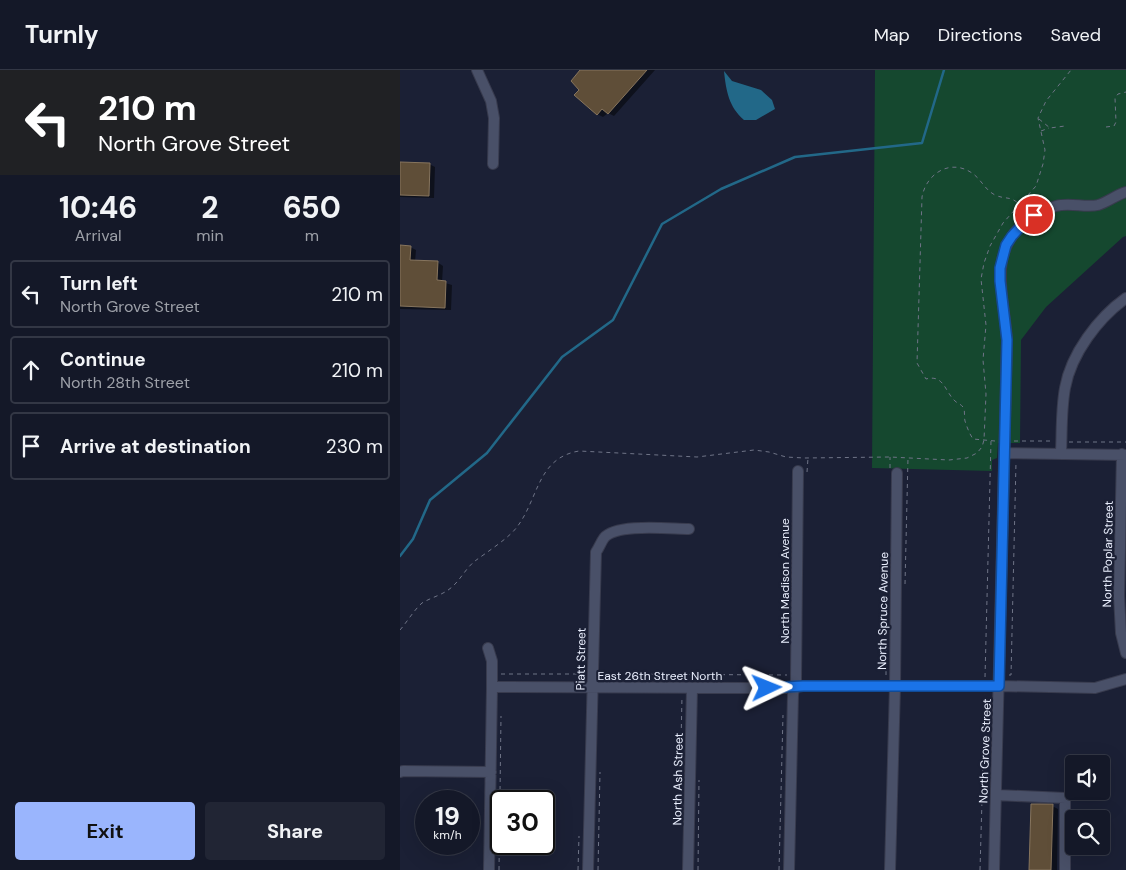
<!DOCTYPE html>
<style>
:root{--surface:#141828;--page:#212534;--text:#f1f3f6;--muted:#9da0a8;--line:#333745;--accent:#9ab5fd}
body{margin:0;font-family:"DM Sans",sans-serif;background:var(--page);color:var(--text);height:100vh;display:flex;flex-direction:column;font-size:19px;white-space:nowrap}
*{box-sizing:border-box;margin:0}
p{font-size:16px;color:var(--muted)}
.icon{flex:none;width:28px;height:28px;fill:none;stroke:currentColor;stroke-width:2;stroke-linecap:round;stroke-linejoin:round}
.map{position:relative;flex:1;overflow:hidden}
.sheet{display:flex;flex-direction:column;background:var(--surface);width:400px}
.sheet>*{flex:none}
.hud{background:#202124;color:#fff;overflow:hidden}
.controls{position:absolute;left:665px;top:685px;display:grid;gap:10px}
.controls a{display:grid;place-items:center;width:45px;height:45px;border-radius:5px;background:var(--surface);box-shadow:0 5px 20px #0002,0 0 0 1px var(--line);font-size:25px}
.speed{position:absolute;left:15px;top:720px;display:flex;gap:10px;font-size:25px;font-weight:700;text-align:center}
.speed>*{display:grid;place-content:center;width:65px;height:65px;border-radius:50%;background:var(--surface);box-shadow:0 5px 20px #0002,0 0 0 1px var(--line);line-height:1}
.speed small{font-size:12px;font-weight:400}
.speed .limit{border:2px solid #111;border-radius:8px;background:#fff;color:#111}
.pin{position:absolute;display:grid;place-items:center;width:42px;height:42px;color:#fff;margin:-21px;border:2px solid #fff;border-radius:50%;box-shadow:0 1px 5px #0007}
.me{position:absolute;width:55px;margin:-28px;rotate:88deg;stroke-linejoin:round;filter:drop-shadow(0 0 4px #0008)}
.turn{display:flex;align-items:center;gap:18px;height:105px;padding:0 15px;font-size:22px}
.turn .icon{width:65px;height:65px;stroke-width:2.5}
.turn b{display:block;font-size:35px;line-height:42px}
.eta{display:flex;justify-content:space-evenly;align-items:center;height:85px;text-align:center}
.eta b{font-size:30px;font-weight:700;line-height:35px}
.cta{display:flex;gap:10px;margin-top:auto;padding:10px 15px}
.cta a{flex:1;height:58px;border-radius:5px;background:var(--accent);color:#111;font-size:20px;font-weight:700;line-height:58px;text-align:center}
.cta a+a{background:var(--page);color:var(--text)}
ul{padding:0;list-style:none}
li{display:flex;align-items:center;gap:15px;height:68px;margin:0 10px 8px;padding:0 5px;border:2px solid var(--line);border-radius:5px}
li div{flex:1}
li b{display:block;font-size:19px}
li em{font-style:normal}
header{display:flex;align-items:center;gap:30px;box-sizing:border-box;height:70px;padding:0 25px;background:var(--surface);border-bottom:1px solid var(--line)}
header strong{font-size:24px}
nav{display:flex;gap:28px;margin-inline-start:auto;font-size:18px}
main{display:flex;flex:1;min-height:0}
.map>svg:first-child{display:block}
</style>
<header>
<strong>Turnly</strong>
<nav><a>Map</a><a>Directions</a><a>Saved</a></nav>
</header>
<main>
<section class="sheet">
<div class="hud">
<div class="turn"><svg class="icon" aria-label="left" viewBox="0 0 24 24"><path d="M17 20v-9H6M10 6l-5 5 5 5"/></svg><div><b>210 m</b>North Grove Street</div></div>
</div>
<div class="eta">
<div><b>10:46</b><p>Arrival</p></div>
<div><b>2</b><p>min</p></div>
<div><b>650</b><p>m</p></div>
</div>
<ul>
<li><svg class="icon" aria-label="left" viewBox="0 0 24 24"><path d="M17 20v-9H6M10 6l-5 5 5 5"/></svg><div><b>Turn left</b><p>North Grove Street</p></div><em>210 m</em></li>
<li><svg class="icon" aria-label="ahead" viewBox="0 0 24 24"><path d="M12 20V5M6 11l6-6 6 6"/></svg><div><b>Continue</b><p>North 28th Street</p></div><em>210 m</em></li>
<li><svg class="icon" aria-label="arrive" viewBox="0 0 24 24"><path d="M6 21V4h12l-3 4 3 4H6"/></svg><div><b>Arrive at destination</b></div><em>230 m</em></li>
</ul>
<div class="cta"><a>Exit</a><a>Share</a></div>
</section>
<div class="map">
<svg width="726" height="800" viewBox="0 0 726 800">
<rect width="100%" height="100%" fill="#1b2035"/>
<path fill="#15482f" d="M475 0H726V166L723 167 646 237 621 270 620 373H598L597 388 592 390V401L472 398Z"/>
<path fill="#226888" d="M324 1 332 11 361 20 372 30 375 39 356 50H344C329 37 326 21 324 1Z"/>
<path fill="#0007" d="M182 0H255L214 46 208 43 203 47 197 44 181 20Z
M0 93 29 94 35 97 34 128 0 127Z
M0 177H10L16 180 15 192H37L43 196 42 212 52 215 51 240 0 239Z
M652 736 658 739 657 800H631Z"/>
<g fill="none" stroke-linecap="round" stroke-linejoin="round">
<path stroke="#226888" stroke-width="2.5" d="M0 486 13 469 30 430 87 383 162 287 213 250 262 154 321 119 395 87 522 73 544 0"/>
</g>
<path fill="#5f4e38" stroke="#87755e" d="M180 0H247L208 44 202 39 197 45 174 25 179 20 171 11Z
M0 92 30 93 29 126 0 125Z
M0 175 11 176 10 190 38 191 37 210 46 211 45 238 0 236Z
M631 734H653L651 800H629Z"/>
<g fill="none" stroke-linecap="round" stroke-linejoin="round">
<defs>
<path id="minor" d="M77 0 91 31 94 48 93 94
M605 383 726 385
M661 383C662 362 661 340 665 318 671 284 698 248 726 228
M722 384 719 526 721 563 726 583
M88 578 92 591V617L89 800
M92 617 348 618H385L403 616H599L695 618 726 609
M0 702 3 701 91 702
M596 725 665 728V800
M188 800 196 482C199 478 201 472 204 468 216 453 270 459 289 459
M288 800 292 618
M389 800 393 624 396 611 398 401
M490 800 495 616 497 403
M594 800 607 270C605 231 588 187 620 157 630 147 642 140 656 136 670 132 685 138 698 135 708 132 716 125 726 122"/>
</defs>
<use href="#minor" stroke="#383b4e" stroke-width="12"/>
<path stroke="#6f7487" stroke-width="1" stroke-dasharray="4 4" stroke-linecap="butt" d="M639 49 650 58 665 56
M706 57 714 56 716 52 715 28 718 24 726 22
M641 61 649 58
M595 371 573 369C569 363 567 357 565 351 564 347 565 343 564 339 562 334 558 334 555 331 545 322 544 304 526 309L517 293 522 127C526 104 550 88 572 103 581 109 585 120 595 125 606 130 610 125 620 135
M614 371H653
M669 372H726
M490 398V387
M407 402 408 388
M505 514 508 388
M0 560C7 552 14 540 22 533 32 527 43 525 52 517 61 509 66 498 75 491 87 482 109 468 117 457 139 428 137 388 179 381L297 387 354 380 369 382 386 387 404 388 490 387 549 390 567 388 577 383 582 377 584 370 586 324 583 290 586 255 581 209 584 193 590 176 603 153 636 116 643 94 645 80 638 48 646 31 671 0
M101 604H185
M201 604 387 605
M486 605V570
M609 605H611L616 392
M585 607 591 371
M280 722 282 626
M99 800 101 646
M178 800 179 766
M198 800 200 702
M298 800 299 710
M379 800 383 645
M580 800 585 624"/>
<use href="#minor" stroke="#495068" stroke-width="10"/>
</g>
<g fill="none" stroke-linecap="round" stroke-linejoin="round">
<defs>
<path id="route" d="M367 618 403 616H599L607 270 600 211V198L606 175 612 166 626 151 634 145"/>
</defs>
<use href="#route" stroke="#114b97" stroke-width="12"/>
<use href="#route" stroke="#1a73e8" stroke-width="9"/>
</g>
<g text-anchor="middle" stroke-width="4.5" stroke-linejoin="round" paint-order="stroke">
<g font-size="12" fill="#e9eefd" stroke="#1b2035">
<text transform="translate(708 484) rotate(-89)" y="4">North Poplar Street</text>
<text transform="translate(385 511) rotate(-90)" y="4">North Madison Avenue</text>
<text transform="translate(483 541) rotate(-89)" y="4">North Spruce Avenue</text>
<text transform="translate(181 589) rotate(-89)" y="4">Piatt Street</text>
<text x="260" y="610">East 26th Street North</text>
<text transform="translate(585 681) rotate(-88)" y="4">North Grove Street</text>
<text transform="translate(278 709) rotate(-89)" y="4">North Ash Street</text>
</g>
</g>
</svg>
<div class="controls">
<a><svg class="icon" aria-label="sound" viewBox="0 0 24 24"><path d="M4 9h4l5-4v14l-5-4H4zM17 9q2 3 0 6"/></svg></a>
<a><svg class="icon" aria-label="search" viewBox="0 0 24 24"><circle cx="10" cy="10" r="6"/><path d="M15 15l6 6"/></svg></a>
</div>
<div class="speed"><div>19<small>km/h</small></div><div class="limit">30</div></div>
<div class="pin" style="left:634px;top:145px;background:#d93025"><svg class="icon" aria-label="arrive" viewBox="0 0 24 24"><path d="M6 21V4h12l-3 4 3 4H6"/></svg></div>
<svg class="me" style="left:367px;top:618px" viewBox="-20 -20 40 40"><path d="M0-17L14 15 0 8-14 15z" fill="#1a73e8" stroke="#fff" stroke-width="4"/></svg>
</div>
</main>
